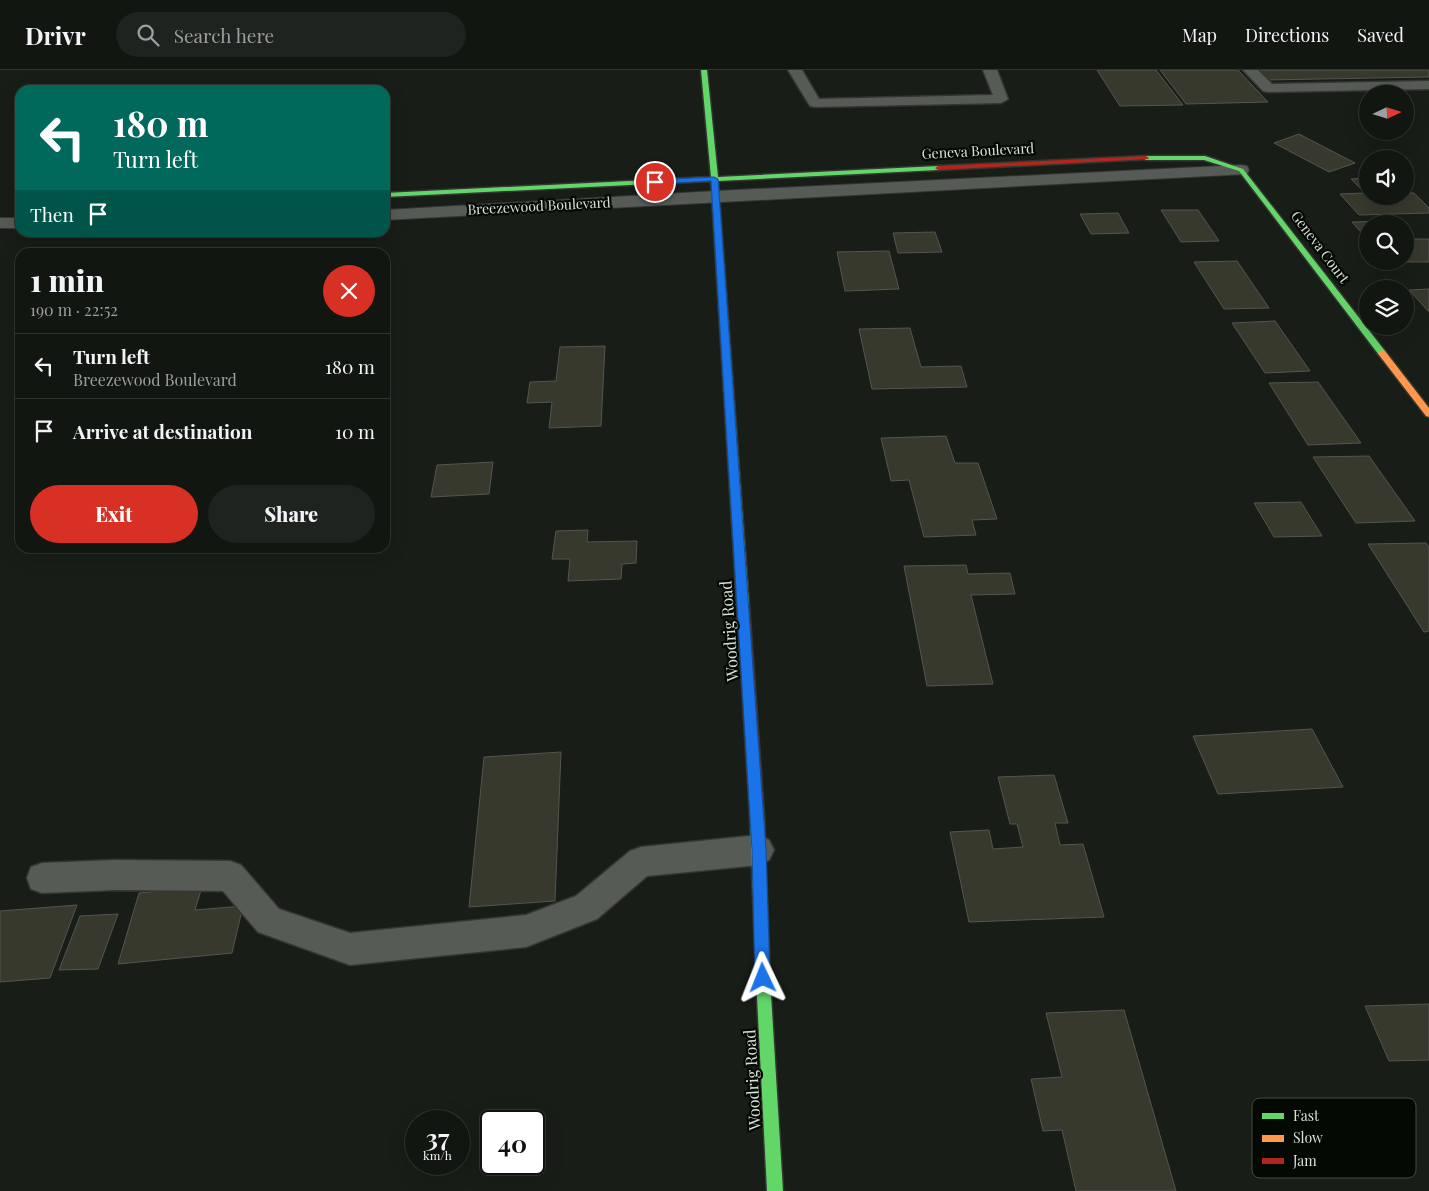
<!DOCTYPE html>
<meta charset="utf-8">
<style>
:root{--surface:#121611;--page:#1f231f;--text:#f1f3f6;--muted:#9c9f9f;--line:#313531;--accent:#d93025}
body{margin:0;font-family:"Playfair Display",serif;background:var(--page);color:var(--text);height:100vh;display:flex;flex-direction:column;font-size:19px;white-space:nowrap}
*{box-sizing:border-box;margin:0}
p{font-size:16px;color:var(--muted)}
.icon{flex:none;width:28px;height:28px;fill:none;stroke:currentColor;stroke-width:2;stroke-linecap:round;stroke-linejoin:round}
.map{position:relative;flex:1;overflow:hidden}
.drawer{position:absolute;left:15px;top:178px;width:375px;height:305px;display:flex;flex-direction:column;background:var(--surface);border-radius:15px;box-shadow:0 5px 20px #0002,0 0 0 1px var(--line)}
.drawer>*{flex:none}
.hud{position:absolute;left:15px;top:15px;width:375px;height:152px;border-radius:15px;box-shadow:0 5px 20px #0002,0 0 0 1px var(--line);background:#00695c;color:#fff;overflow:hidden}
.needle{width:32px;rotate:86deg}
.controls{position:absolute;left:1359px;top:15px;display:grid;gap:10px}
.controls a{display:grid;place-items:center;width:55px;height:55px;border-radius:50%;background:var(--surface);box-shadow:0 5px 20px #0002,0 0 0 1px var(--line);font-size:25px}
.speed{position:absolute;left:405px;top:1040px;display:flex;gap:10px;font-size:25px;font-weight:700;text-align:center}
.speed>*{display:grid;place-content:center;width:65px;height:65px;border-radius:50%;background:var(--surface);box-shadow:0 5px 20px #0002,0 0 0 1px var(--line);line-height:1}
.speed small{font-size:12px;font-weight:400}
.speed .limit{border:2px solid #111;border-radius:8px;background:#fff;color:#111}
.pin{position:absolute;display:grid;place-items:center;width:42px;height:42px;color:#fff;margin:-21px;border:2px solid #fff;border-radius:50%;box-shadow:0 1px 5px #0007}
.me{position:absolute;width:55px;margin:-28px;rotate:358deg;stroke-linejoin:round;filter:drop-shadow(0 0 4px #0008)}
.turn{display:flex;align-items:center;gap:18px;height:105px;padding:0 15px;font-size:22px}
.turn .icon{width:65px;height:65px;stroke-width:2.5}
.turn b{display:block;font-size:35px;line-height:42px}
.then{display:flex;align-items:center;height:48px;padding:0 15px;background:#0003;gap:10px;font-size:19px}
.round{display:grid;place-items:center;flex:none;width:52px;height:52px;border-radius:26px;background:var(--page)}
.head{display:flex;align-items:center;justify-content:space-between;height:85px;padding:0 15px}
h1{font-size:30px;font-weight:800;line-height:38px}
.primary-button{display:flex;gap:10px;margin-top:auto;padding:10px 15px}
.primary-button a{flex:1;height:58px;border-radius:30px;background:var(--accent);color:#fff;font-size:20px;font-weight:800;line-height:58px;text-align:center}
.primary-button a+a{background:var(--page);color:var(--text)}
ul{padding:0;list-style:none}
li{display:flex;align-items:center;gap:15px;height:65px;padding:0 15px;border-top:1px solid var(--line)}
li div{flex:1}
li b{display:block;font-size:19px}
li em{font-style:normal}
header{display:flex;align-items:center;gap:30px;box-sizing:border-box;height:70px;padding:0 25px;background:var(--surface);border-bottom:1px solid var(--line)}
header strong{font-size:24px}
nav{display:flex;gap:28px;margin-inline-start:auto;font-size:18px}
.search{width:350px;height:45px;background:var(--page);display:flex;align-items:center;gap:12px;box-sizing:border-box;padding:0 18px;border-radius:28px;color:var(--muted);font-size:19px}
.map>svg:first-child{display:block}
</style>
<header>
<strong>Drivr</strong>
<div class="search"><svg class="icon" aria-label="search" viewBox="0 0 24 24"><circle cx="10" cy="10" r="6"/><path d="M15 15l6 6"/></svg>Search here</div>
<nav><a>Map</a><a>Directions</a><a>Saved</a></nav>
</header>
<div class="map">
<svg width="1429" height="1121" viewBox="0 0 1429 1121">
<rect width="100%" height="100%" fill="#181d17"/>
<path fill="#38392d" stroke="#53564f" d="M1097 0H1156L1183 35 1120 36Z
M1160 0H1238L1268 32 1186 34Z
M1256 0H1429V7L1266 10Z
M1299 64 1355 93 1329 102 1274 73Z
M1368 108V126H1405V123H1414L1429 138V143L1359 145 1340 124 1365 123 1351 109Z
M1161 140H1198L1219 171 1181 172Z
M1118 143 1129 163 1091 164 1080 144Z
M1386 151 1388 154H1368V170L1352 152Z
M935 162 942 182 898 183 893 163Z
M1405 169H1429V192H1403L1405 191Z
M889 181 899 219 845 221 837 182Z
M1237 191 1269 238 1224 239 1194 192Z
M1429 219V242L1409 220Z
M1275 251 1310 301 1265 303 1232 253Z
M910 258 921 297 961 296 967 317 872 319 859 259Z
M605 276 601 356 549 358 552 332 527 333 530 312 556 311 560 277Z
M1318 312 1361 373 1308 375 1269 313Z
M946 366 955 393H978L997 449 972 450 976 465 924 467 909 410 891 411 881 368Z
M1369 386 1415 451 1356 453 1313 387Z
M493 392 489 424 431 427 437 395Z
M1301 432 1322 466 1274 467 1254 433Z
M588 460 587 472 637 471 636 493 622 494 621 509 568 511 570 489H552L556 461Z
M1426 473 1429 477V561L1424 562 1368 474Z
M966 495 968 504 1010 503 1015 524 971 525 993 614 927 616 904 496Z
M1312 659 1343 717 1218 724 1193 666Z
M561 682 555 831 469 837 484 687Z
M1054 705 1068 753H1055L1060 775 1083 774 1104 847 969 852 950 762 989 760 993 779 1023 777 1017 754H1010L998 707Z
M202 817 195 840 243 836 232 883 118 894 139 823Z
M77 835 50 908 0 912V841Z
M118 844 98 899 59 900 80 846Z
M1429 934V990L1389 991 1365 936Z
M1124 940 1176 1121H1076L1062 1060 1043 1061 1031 1009 1062 1007 1046 943Z"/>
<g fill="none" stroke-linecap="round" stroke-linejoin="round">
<defs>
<path id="lane" d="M788 0H802L819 29 993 25 983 0H997L1008 29 1001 33 815 37 810 36Z
M1243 0H1258L1272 14 1429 11V19L1268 22 1263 21Z
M759 765 769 770 774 780 769 790 759 795 647 806 597 849 526 877 350 895 258 862 223 821 115 820 42 823 31 819 27 808 31 797 42 793 115 790 230 791 241 795 279 839 350 863 526 845 576 826 630 781 641 777Z"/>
<path id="street" d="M1241 95 1247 96 1249 100 1247 104 385 150V140L716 121Z
M0 148H20V158H0Z"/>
<path id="fast" d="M701 0H707L718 107 938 96 941 98 938 100 718 111 749 535 747 538H739L737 535 711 111 385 127V123L711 107Z
M1205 86 1243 99 1385 281V285H1379L1239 101 1204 90H1146L1143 88 1146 86Z
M757 740 762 742 764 746 770 908 783 1121H767L756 908 750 746 752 742Z"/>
<path id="slow" d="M1382 280 1385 281 1429 338V347L1426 346 1379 285 1378 283Z"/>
<path id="jam" d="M1146 86 1149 88 1148 89 938 100 935 98 938 96Z
M743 530 747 532 749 535 764 746 762 750 757 752 752 750 750 746 737 535 739 532Z"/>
</defs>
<use href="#lane" stroke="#333632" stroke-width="3"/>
<use href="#street" stroke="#333632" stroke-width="2"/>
<use href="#fast" stroke="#333632" stroke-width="3"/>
<use href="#slow" stroke="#333632" stroke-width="3"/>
<use href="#jam" stroke="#333632" stroke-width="3"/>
<use href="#lane" fill="#575b56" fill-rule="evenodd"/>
<use href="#street" fill="#575b56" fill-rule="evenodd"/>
<use href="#fast" fill="#63d668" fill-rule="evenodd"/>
<use href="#slow" fill="#ff974d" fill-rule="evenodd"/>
<use href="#jam" fill="#b3261e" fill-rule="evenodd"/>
</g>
<path fill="#1a73e8" stroke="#114b97" d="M714 107 718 109 766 780 770 908 768 913 763 915 757 913 755 908 752 780 711 111 655 114 651 112 655 110Z"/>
<g text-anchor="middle" stroke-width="4.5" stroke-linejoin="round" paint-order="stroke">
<g font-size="14" fill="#dae1d9" stroke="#050904">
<text transform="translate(978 81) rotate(-3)" y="5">Geneva Boulevard</text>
<text transform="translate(539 136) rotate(-3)" y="5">Breezewood Boulevard</text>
<text transform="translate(1320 177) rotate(53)" y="5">Geneva Court</text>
</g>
<g font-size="16" fill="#dae1d9" stroke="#050904">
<text transform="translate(729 561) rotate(-94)" y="6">Woodrig Road</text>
<text transform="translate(752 1010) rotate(-93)" y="6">Woodrig Road</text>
</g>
</g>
<rect x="1252" y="1028" width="164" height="80" rx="8" fill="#050904" stroke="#454a44" stroke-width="1"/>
<rect x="1262" y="1043" width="22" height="6" fill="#63d668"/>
<rect x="1262" y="1065" width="22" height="7" fill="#ff974d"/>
<rect x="1262" y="1088" width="22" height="6" fill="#b3261e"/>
<g font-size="14" fill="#dae1d9">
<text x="1293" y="1051">Fast</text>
<text x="1293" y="1073">Slow</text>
<text x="1293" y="1096">Jam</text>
</g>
</svg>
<div class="controls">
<a><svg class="needle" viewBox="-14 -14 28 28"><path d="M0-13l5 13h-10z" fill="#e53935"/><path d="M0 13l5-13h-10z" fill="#9c9f9f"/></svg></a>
<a><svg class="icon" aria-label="sound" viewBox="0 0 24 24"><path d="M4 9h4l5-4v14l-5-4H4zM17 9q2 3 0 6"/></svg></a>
<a><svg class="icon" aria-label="search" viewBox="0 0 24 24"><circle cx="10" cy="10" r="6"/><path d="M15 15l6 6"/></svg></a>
<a><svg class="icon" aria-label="layers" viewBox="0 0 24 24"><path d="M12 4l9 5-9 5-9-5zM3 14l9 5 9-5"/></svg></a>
</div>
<div class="speed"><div>37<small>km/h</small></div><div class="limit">40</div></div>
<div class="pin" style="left:655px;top:112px;background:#d93025"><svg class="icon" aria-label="arrive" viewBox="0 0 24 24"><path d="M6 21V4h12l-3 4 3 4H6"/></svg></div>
<svg class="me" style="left:763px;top:908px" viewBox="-20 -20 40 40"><path d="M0-17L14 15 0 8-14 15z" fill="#1a73e8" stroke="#fff" stroke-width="4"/></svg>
<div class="hud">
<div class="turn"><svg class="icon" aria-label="left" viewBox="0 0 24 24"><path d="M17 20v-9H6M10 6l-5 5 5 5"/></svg><div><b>180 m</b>Turn left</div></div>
<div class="then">Then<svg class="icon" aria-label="arrive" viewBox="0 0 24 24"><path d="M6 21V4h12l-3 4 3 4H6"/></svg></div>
</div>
<section class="drawer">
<div class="head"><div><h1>1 min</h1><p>190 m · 22:52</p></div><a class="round" style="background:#d93025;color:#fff"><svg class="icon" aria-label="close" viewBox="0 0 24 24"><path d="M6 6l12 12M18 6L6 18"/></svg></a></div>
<ul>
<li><svg class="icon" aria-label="left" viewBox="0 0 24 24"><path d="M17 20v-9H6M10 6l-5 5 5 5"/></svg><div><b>Turn left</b><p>Breezewood Boulevard</p></div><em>180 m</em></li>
<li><svg class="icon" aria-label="arrive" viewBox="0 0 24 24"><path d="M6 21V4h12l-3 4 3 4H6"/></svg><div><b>Arrive at destination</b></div><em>10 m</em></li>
</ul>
<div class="primary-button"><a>Exit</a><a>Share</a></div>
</section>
</div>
